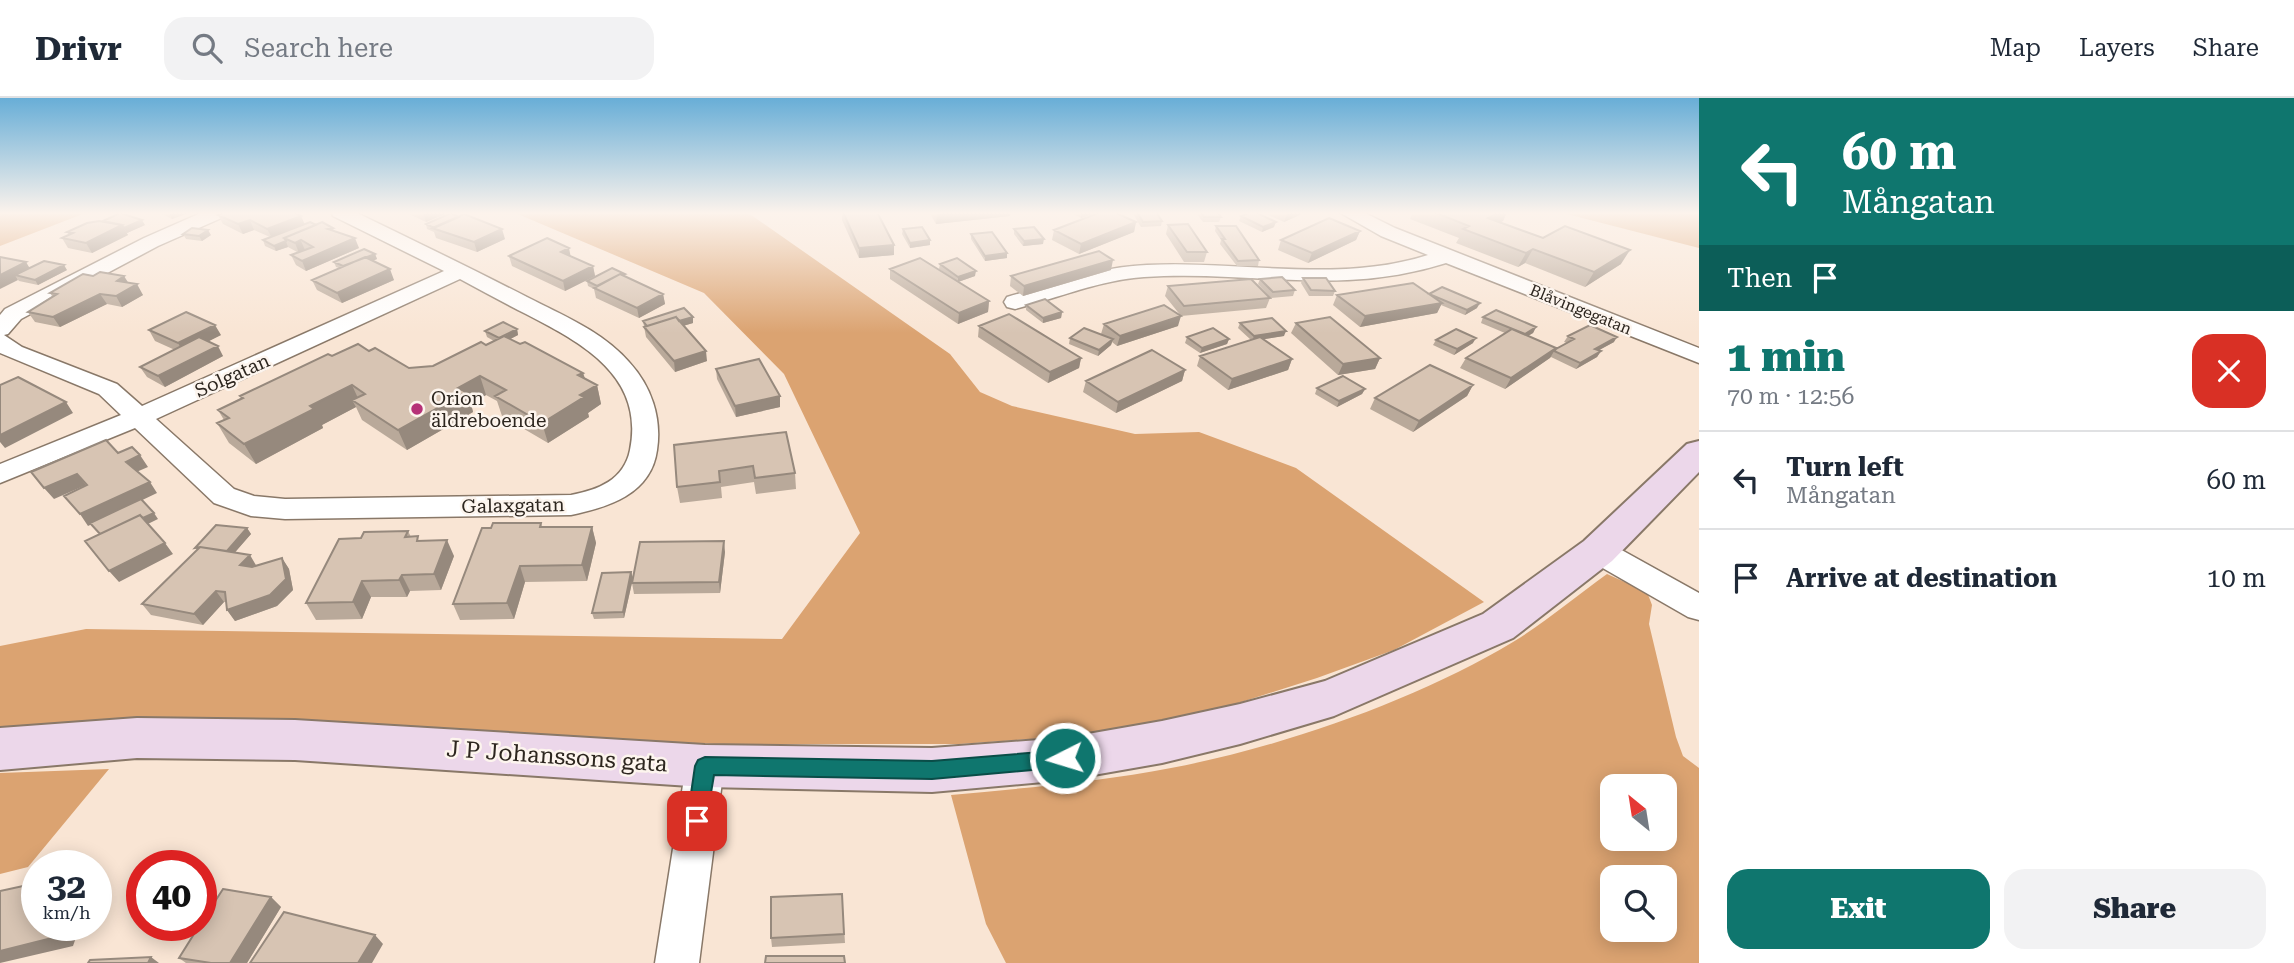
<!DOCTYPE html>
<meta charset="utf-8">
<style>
:root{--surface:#fff;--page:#f2f2f3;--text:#1f2937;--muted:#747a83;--line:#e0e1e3;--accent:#0f766e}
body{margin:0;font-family:"Roboto Serif",serif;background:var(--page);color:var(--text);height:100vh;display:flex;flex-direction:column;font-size:26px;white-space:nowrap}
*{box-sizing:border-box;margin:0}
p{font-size:23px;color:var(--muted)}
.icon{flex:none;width:38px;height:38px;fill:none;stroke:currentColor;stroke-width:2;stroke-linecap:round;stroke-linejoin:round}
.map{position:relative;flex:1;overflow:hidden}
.panel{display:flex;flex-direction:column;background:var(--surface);width:595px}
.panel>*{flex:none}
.top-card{background:#0f766e;color:#fff;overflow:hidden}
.needle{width:46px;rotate:330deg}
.tools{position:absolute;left:1600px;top:676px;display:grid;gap:14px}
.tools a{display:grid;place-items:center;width:77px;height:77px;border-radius:14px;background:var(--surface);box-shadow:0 4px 18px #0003;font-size:35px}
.speed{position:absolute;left:21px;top:752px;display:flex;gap:14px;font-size:35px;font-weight:700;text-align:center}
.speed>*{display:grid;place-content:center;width:91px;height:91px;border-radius:50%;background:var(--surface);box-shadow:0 4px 18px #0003;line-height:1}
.speed small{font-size:18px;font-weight:400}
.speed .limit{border:10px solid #d22;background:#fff;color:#111}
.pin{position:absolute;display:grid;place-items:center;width:60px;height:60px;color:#fff;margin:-30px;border-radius:14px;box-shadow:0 4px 10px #0006}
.me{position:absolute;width:77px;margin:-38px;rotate:265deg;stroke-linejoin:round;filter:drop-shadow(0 0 5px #0008)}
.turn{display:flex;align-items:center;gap:24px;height:147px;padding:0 28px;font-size:32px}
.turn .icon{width:91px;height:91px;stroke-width:2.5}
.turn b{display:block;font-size:49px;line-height:60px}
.then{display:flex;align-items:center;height:66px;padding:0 28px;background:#0003;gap:14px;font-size:26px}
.round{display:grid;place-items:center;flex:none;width:74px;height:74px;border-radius:21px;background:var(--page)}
.head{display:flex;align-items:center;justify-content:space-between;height:119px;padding:0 28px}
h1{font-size:42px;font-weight:800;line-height:52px;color:var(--accent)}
.action{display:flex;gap:14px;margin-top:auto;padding:14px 28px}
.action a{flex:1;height:80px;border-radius:21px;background:var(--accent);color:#fff;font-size:28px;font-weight:800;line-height:80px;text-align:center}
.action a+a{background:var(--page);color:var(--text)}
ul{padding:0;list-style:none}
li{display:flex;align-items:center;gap:21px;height:98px;padding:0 28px;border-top:2px solid var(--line)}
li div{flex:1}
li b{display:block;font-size:26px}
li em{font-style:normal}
header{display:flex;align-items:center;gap:42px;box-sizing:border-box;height:98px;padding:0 35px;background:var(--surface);border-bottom:2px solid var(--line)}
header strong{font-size:33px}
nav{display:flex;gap:38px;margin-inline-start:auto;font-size:24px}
.search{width:490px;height:63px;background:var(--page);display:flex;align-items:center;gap:18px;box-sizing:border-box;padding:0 24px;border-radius:21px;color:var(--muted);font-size:26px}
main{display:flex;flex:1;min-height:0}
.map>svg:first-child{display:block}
</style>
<header>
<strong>Drivr</strong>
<div class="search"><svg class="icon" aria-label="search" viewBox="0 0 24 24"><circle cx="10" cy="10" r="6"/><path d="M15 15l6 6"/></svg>Search here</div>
<nav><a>Map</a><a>Layers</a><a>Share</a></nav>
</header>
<main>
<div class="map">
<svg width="1699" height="865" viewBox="0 0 1699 865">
<rect width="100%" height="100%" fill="#f9e5d4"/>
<path fill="#dba371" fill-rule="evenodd" d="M0 114H88L0 148Z
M513 114H747L950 256 980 294 1012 308 1135 336 1199 334 1296 370 1484 504 1394 552 1317 580 1232 607 1152 627 1060 639 959 646H714L309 625 0 634V548L86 531 782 541 860 435 784 276 704 195Z
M1559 114H1699V150Z
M1607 476 1647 494 1652 507 1649 526 1676 639 1683 658 1699 670V865H1006L986 826 951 697C1024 690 1099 684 1171 670 1282 649 1417 602 1513 544 1546 524 1576 498 1607 476ZM1612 688H1664V740H1612ZM1612 779H1664V831H1612Z
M109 671 28 769 0 776V675Z"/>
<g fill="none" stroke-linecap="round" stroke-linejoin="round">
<defs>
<path id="street" d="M203 114H228L226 118 158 148 21 221 8 236 4 237 22 249 117 286 142 308 444 173 333 118 331 114H355C413 142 470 170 527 199 562 217 602 233 629 264 651 288 662 319 657 352 651 396 609 409 571 417L285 421 251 418 214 405 135 330 0 385V366L121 317 99 296 0 255V217L5 211 144 140ZM460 181C482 193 504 205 526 216 582 245 645 278 630 352 624 382 598 392 571 397L285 401 254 398 234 391 156 321Z
M1339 114H1363L1395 130 1699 250V265L1446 165C1339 199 1252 172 1144 179 1100 182 1058 200 1015 211L1007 209 1004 204 1007 199C1053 186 1099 169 1147 167 1240 162 1337 186 1428 157L1381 138Z
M1598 442 1609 445 1699 495V522L1688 519 1587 461 1583 453 1587 445Z
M705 651 718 656 724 668 699 865H655L686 668 692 656Z"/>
<path id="secondary" d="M1699 343V374L1612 463 1513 540 1334 618 1240 646 1162 665 1065 682 932 694 705 689 295 662 137 660 0 672V630L137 620 295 622 705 647 932 650 1065 640 1162 623 1240 606 1325 583 1483 516 1584 443 1687 346Z"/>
</defs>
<use href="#street" stroke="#897868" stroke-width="3"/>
<use href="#secondary" stroke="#897868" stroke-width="4"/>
<use href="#street" fill="#fff" fill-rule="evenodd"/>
<use href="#secondary" fill="#ecd7ea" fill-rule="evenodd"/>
</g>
<path fill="#b9a99a" d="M158 114H191L172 121Z
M405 114H450L426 124Z
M842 114H877L894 157 859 160 842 122Z
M929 114H1011L1010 118 936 126Z
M1070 114H1098L1081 120Z
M1132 114H1163V116H1158L1162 123 1161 128 1141 129Z
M1197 114H1217L1221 119 1219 124H1203L1196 115Z
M1262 114H1305L1304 115 1284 124Z
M1413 114H1507L1503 123 1499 124 1543 140 1621 166 1585 189 1525 165 1518 169 1456 145 1459 140 1410 121Z
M218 117 301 118 304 126 333 130 334 133 359 150 306 173 296 167 291 157 299 155 288 149 276 153 265 148 263 142 270 139 254 132 243 136 223 126Z
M1241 118 1274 129 1262 134 1239 123Z
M1136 124 1134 134 1079 156 1052 142 1054 132Z
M426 126 505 141 477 154 436 140 434 134 427 131Z
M145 127 127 135 126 134 128 137 92 155 68 150 62 140 69 137 67 134Z
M1168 127 1207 154 1204 164H1184L1166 136Z
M1216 128 1259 162 1258 168H1237L1220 146 1221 142 1215 133Z
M903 131 930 142V147L910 150 902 136Z
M1014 131 1043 146 1023 148 1014 136Z
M1360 133 1356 142 1308 165 1278 152 1281 142Z
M183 136 211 137 202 143 186 141Z
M971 136 1007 160 985 163 971 141Z
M375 156 377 161 372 163 394 182 342 205 317 192 312 182 339 170 336 169 334 164Z
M509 158H571L593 168 595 178 565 193 512 168Z
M0 159 30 170 67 172 38 187 19 183Z
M940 166 975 178 958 184 939 171Z
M890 171 989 203 988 214 958 226 890 181Z
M1111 172 1023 198 1010 188 1011 178Z
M625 179 663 196 665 206 639 220 596 200 594 191 588 188 587 183Z
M1303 180 1335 193 1333 198H1309L1301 185Z
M1260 181 1295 192 1293 198 1271 200 1258 186Z
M128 185 143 197 122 209 107 206 60 229 35 224 28 214 52 198 50 195Z
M1168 188 1270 200 1266 210 1181 218 1165 198Z
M1429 196 1477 210 1465 217 1441 207 1437 215 1360 229 1333 207 1337 197Z
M1026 207 1062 214 1061 220 1043 225 1026 212Z
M1483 219 1536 229 1533 235 1528 238 1556 250 1567 245 1564 244 1568 238 1614 244 1599 252 1601 253 1597 259 1576 271 1551 259 1505 291 1460 270 1466 260 1505 235 1481 225Z
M643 223 693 225 683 228 707 263 675 274 646 239Z
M1240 225 1284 238 1263 241 1292 261 1288 272 1228 292 1197 268 1200 258 1251 242 1238 230Z
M1296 225 1380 260 1375 271 1338 277 1291 235Z
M1104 226 1178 228 1117 248 1112 244 1111 247 1098 258 1069 246 1070 240 1101 236Z
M979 228 1081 260 1079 270 1048 285 978 239Z
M517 231 518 237 510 241 583 275 585 280 597 287 601 306 588 315 589 319 548 345 502 318 497 303 486 297 471 306 473 314 407 352 362 322 356 309 322 327 323 330 256 366 229 345 217 325 224 322 218 312 241 300 240 298 332 258 369 253 409 270 433 268 494 243 487 239 485 233Z
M149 232 221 237 208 243 223 258 165 289 147 279 140 269 175 252 155 243Z
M1187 239 1229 241 1227 246 1200 255 1185 245Z
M1436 242 1473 245 1454 257 1433 247Z
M716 271 780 309 736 319 717 281Z
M1185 272 1182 283 1116 315 1083 294 1086 283Z
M1473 287 1467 298 1413 334 1370 311 1375 300Z
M1317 290 1365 291 1362 296 1337 309 1315 296Z
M786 334 795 375 796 391 756 396 754 384 721 389 722 400 680 405 677 389Z
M541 425 542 429H592L596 445 587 483 525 484 514 521 460 522 453 506 491 430Z
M247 430 251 436 234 455 256 468 282 460 289 471 293 492 277 508 235 523 227 512 226 504H224L203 527 151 517 142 506 197 452 195 450Z
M408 433 411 439 454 458 441 492 410 493 407 499H371L362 521 316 522 306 505 361 440Z
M725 454 720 495 634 496 632 485 624 520 594 521 592 515 631 474 633 480Z
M842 796 845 845 772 849 771 840Z
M271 799 281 809 247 865H186L179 860Z"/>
<path fill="#96897d" d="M169 114H191L172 121Z
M423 114H450L426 124Z
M953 114H1011L1010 118 936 126 937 116Z
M1085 114H1098L1081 120V115Z
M1288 114H1305L1304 115 1284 124Z
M1499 114H1507L1503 123 1481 134 1488 120Z
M301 118 305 127 272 140 267 131Z
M142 122 145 127 127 135 124 130Z
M250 122 254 132 243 136 238 126Z
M1136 124 1134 134 1079 156 1081 146Z
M1276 124 1274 129 1262 134 1263 129Z
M122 127 128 137 92 155 86 145Z
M502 131 505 141 477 154 474 144Z
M208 132 211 137 202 143 199 138Z
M1360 133 1356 142 1308 165 1312 155Z
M323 134 301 143 305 152 299 155 295 145Z
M355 140 359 150 306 173 302 163Z
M1044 141 1043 146 1023 148 1024 143Z
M930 142V147L910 150V145Z
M286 143 288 149 276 153 274 148Z
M894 147V157L859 160V150Z
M569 150 571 160 561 154Z
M1533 151 1525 165 1518 169 1526 155Z
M1630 152 1621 166 1585 189 1594 174Z
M1007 155V160L985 163V158Z
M375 156 377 161 346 174 344 169Z
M1113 162 1111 172 1023 198 1024 188Z
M26 164 32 174 15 177 18 182 0 191V177Z
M64 167 67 172 38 187 35 182Z
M593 168 595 178 565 193 563 183Z
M390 171 394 182 342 205 337 195Z
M976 173 975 178 958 184V179Z
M124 178 131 189 117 183Z
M137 186 143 197 122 209 116 198Z
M100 196 107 206 60 229 53 219Z
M663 196 665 206 639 220 637 210Z
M989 203 988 214 958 226 959 215Z
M1442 205 1437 215 1360 229 1365 218Z
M1480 205 1477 210 1465 217 1467 212Z
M1062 214 1061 220 1043 225V220Z
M1181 218 1178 228 1117 248 1120 238Z
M693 219V225L652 237 651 232Z
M215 227 221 237 184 256 178 245Z
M1536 229 1533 235 1521 242 1524 237Z
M517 231 518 237 501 246 499 241Z
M1286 233 1284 238 1252 243 1254 238Z
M1617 239 1614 244 1592 256 1595 251Z
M1476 240 1473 245 1454 257 1457 251Z
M1113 241 1111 247 1098 258 1099 252Z
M1229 241 1227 246 1200 255 1202 250Z
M218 248 223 258 165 289 158 278Z
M1556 250 1550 260 1505 291 1511 280Z
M706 253 707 263 675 274 674 263Z
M1601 253 1597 259 1576 271 1580 265Z
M1081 260 1079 270 1048 285 1050 274Z
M1380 260 1375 271 1338 277 1343 266Z
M1292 261 1288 272 1228 292 1232 281Z
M1185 272 1182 283 1116 315 1118 304Z
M583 275 588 292 597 287 601 306 588 315 589 319 548 345 542 325 578 277Z
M480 278 486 297 471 306 473 314 407 352 398 332 458 290Z
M352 287 361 307 352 302 356 309 322 327 323 330 256 366 244 346 310 308Z
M1473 287 1467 298 1413 334 1419 323Z
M1365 291 1362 296 1337 309 1339 303Z
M780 298V309L736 319 735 308Z
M66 304 73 315 5 350 0 344V337Z
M140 357 148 369 134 375 126 364Z
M77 376 86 387 54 401 44 390Z
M150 384 157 395 88 428 80 416Z
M154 415 158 421 107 446 103 440Z
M592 429 596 445 587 483 582 467Z
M247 430 251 436 231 459 227 453Z
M447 442 454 458 441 492 434 476Z
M724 443 725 454 720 495 719 484Z
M165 445 173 456 119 484 109 473Z
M250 457 257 469 248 479 240 467Z
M282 460 289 471 293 492 277 508 235 523 227 512Z
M520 468 525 484 514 521 507 505Z
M631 474 633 480 624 520 623 514Z
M402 477 410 493 407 499 399 482Z
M362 483 371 499 362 521 353 504Z
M216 493 224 504 203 527 194 516Z
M271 799 281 809 247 865H230Z
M63 828H80L73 848 0 865V853Z
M375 837 383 846 372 865H358Z
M151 859 159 865H148Z"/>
<path fill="#d7c4b3" stroke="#96897d" stroke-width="2" d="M225 114H293L301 118 267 131 250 122 238 126 218 117Z
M843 114H877L894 147 859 150Z
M1101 114H1114L1136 124 1081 146 1054 132Z
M1137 114H1156L1162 123 1143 124Z
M1201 114H1217L1221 119H1204Z
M1251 114H1255L1276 124 1263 129 1241 118Z
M1434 114H1499L1488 120 1543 140 1565 128 1630 152 1594 174 1533 151 1526 155 1463 131 1469 128Z
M120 115 142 122 124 130 122 127 103 123Z
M451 115 459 119 434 130 426 126Z
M464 116 502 131 474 144 432 130Z
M1329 120 1360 133 1312 155 1281 142Z
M99 123 122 127 86 145 62 140 73 135 67 134 87 125Z
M310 124 316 127 284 140 286 143 274 148 263 142Z
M322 124 333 130 328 131 355 140 302 163 291 157 313 149 301 142 295 145 284 140Z
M1188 126 1207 154H1187L1168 127Z
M1216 128H1236L1259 162 1238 163 1222 141H1225Z
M922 129 930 142 910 145 903 131Z
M1034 129 1044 141 1024 143 1014 131Z
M192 130 208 132 199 138 183 136Z
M992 134 1007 155 985 158 971 136Z
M547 140 569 150 561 154 593 168 563 183 509 158Z
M364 151 375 156 343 168 334 164Z
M1099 153 1113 162 1024 188 1011 178Z
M0 159 26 164 0 177Z
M365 159 390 171 337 195 312 182Z
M920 160 989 203 959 215 890 171Z
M957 160 976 173 958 179 940 166Z
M44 163 64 167 35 182 15 177Z
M612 170 625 176 622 177 620 176 597 188 587 183Z
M100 174 124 178 117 183 137 186 116 198 100 196 53 219 28 214 57 196 50 195 83 176 93 178Z
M620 176 663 196 637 210 594 190Z
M1282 179 1295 192 1273 194 1260 181Z
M1303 180H1326L1335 193 1311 192Z
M1251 181 1270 200 1184 208 1168 188Z
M1413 185 1442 205 1365 218 1337 197Z
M1442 189 1480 205 1467 212 1429 196Z
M1045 201 1062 214 1043 220 1026 207Z
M1164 207 1181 218 1120 238 1104 226Z
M684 210 693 219 679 223 676 219 647 228 643 223Z
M1496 212 1536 229 1525 236 1483 219Z
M186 214 215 227 178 245 149 232Z
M1009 216 1081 260 1050 274 979 228Z
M676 219 706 253 674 263 644 229Z
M1330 219 1380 260 1343 266 1296 225Z
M1272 220 1286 233 1254 238 1240 225Z
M503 224 517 231 499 240 485 233Z
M1590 227 1617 239 1595 251 1601 253 1580 265 1554 253 1556 251 1574 241 1568 238Z
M1084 230 1113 241 1099 252 1070 240Z
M1213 230 1229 241 1202 250 1187 239Z
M1456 231 1476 240 1457 251 1436 242Z
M1512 231 1556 250 1511 280 1466 260Z
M504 238 520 246 525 244 583 275 578 277 597 287 580 297 584 299 542 325 495 298 506 292 480 278 458 290 466 294 398 332 352 302 365 296 352 287 310 308 314 311 244 346 217 325 229 320 218 312 243 300 240 298 328 256 332 258 358 246 369 253 375 250 409 270 433 268 481 244 486 247Z
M199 239 218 248 158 278 140 269Z
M1260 239 1292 261 1232 281 1200 258Z
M1152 252 1185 272 1118 304 1086 283Z
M759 261 780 298 735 308 716 271Z
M1430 267 1473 287 1419 323 1375 300Z
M1343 278 1365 291 1339 303 1317 290Z
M18 279 66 304 0 337V287Z
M786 334 795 375 755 380 753 368 719 373 720 384 677 389 674 347Z
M106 342 118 355 132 349 140 357 126 364 150 384 80 416 64 398 87 387 77 376 44 390 31 374Z
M141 401 154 415 143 420 140 417 100 436 90 425Z
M140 417 165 445 109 473 85 443Z
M493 425H541L540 429H592L582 467 520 468 507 505 453 506 482 430H491Z
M216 427 247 430 227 453 200 449 195 450Z
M408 433 405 439 418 438 417 443 447 442 434 476 402 477 399 482 362 483 353 504 306 505 339 441 361 440 364 434Z
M724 443 719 484 632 485 640 444Z
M200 449 250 457 240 467 252 469 282 460 286 481 270 497 227 512 225 494 216 493 194 516 142 506Z
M631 474 623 514 592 515 602 475Z
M37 785V828H63L60 838 0 853V793Z
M223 791 271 799 230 865H211L179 860 199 828H201V825Z
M842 796 844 836 771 840V799Z
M284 814 375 837 358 865H250Z
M766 858H844L845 865H765Z
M151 859 148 865H88L90 862Z"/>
<linearGradient id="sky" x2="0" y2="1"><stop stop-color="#68aed7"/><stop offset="0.49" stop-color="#fcf3ec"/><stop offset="1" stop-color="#fcf3ec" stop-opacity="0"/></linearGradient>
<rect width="1699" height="235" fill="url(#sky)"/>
<path fill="#0f766e" stroke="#0a4d48" stroke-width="2" d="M1065 652 1072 654 1075 660 1072 667 1065 669 932 681 714 677 705 730 697 733 690 730 687 723 695 668 698 662 705 659 932 663Z"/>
<circle fill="#b63177" stroke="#fdf5ee" stroke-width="2.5" cx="417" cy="311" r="7"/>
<g text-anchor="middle" stroke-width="5" stroke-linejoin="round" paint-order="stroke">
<g font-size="16" fill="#2d261f" stroke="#fdf5ee">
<text transform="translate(1581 211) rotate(22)" y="6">Blåvingegatan</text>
</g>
<g font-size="19" fill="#2d261f" stroke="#fdf5ee">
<text transform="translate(232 277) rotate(-24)" y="7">Solgatan</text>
<text transform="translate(513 407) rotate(-1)" y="7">Galaxgatan</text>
</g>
<g font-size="19" fill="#2d261f" stroke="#fdf5ee" text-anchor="start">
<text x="431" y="307">Orion<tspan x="431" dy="22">äldreboende</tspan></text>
</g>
<g font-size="23" fill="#2d261f" stroke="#fdf5ee">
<text transform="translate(557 658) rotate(4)" y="8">J P Johanssons gata</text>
</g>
</g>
</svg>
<div class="tools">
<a><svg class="needle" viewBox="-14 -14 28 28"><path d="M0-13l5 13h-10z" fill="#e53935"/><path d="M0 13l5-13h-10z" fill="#747a83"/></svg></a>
<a><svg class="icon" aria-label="search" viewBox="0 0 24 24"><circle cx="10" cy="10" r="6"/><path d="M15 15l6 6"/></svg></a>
</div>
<div class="speed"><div>32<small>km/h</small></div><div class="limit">40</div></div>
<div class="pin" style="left:697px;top:723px;background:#d93025"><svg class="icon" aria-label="arrive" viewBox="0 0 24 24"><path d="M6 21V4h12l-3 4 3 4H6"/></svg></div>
<svg class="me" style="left:1065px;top:660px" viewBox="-20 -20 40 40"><circle r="17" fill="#0f766e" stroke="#fff" stroke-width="3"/><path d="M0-11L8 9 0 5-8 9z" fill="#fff"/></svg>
</div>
<section class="panel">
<div class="top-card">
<div class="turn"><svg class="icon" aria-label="left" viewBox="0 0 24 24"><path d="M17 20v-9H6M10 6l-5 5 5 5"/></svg><div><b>60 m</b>Mångatan</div></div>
<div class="then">Then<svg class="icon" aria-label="arrive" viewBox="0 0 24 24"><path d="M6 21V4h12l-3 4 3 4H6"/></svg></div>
</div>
<div class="head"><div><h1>1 min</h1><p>70 m · 12:56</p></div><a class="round" style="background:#d93025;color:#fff"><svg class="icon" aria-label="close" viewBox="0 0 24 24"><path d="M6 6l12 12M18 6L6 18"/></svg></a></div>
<ul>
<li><svg class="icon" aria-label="left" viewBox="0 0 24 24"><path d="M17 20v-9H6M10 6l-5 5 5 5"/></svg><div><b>Turn left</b><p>Mångatan</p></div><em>60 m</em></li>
<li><svg class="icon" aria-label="arrive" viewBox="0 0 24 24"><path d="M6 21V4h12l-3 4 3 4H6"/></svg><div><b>Arrive at destination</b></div><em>10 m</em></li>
</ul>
<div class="action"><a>Exit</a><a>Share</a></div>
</section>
</main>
